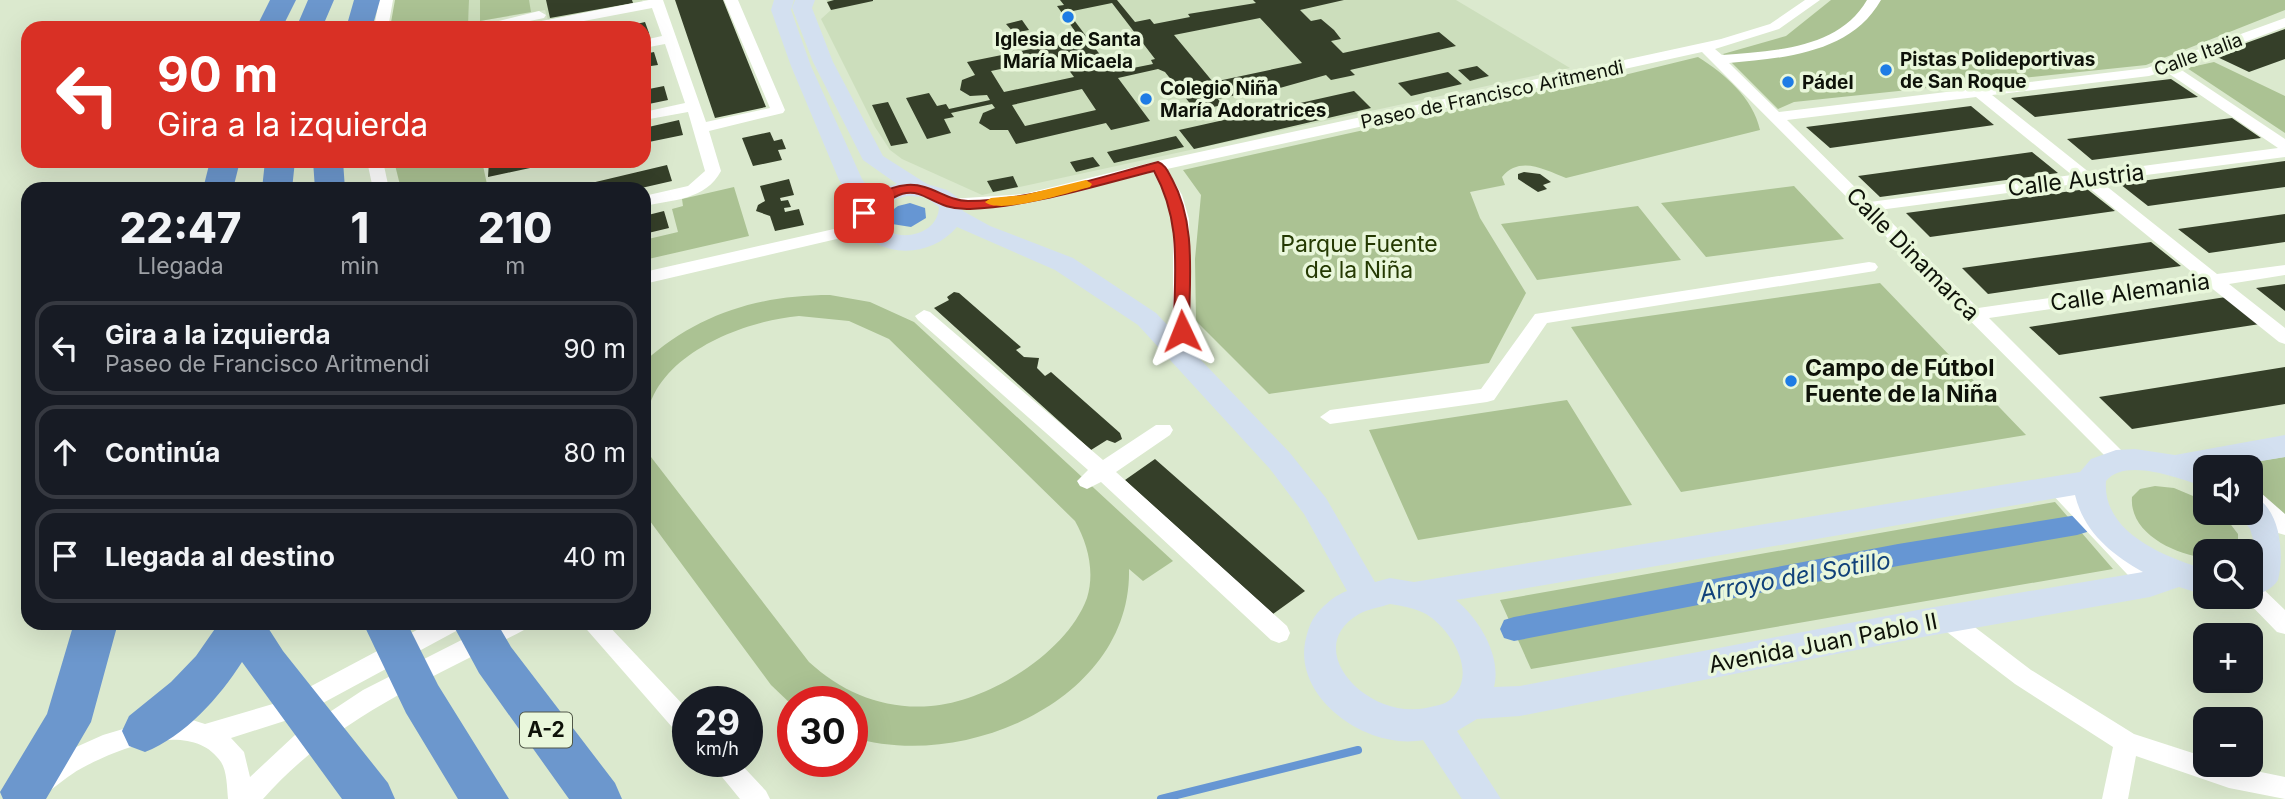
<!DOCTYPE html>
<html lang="es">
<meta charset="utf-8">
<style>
:root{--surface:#171b24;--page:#20242c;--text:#f1f3f6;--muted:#9ea1a6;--line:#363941}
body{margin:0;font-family:Inter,sans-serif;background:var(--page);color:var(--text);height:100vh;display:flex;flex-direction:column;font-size:26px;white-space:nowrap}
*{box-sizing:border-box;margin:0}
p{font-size:23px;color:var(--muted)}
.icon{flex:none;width:38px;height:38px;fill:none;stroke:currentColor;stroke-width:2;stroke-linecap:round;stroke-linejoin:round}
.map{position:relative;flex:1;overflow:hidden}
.panel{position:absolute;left:21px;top:182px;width:630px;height:448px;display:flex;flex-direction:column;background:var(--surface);border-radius:21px;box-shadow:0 7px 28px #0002}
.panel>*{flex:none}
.top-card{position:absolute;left:21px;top:21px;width:630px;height:147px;border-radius:21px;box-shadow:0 7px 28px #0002;background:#d93025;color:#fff;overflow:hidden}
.tools{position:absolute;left:2193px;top:455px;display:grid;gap:14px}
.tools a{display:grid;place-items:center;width:70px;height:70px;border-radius:14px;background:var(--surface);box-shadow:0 7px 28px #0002;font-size:35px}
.speed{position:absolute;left:672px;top:686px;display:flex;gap:14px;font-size:35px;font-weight:700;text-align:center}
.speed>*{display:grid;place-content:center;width:91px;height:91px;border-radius:50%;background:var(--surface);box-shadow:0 7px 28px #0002;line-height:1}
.speed small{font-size:18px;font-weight:400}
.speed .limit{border:10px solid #d22;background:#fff;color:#111}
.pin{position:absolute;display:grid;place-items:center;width:60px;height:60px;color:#fff;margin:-30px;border-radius:14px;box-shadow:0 4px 10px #0006}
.me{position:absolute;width:77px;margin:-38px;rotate:358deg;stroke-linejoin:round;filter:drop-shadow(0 0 5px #0008)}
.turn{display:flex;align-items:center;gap:24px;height:147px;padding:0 21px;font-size:32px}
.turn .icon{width:91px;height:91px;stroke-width:2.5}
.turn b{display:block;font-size:49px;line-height:60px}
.eta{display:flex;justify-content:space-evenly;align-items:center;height:119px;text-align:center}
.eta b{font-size:42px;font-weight:800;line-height:49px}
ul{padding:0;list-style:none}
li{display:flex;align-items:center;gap:21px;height:94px;margin:0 14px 10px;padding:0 7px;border:4px solid var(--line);border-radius:21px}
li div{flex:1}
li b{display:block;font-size:26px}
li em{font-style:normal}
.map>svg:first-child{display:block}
</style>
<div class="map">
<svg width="2285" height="799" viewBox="0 0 2285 799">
<rect width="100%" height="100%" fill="#dbe9ce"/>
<path fill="#ccdebc" d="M469 0H642L643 2 548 20 545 10 468 23Z
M826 0H1456L1570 68 982 195 902 159 890 150 875 127 821 19 831 10Z"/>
<path fill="#abc293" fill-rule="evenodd" d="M395 0H469L468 28H390Z
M480 0H529L531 12 480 21Z
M1831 0H2285V10L2146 65 1794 102 1778 109 1723 54 1786 36Z
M1698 57C1725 74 1753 98 1760 130L1566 178C1545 170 1520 155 1502 177L1505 185 1470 192 1480 218 1526 293 1489 363 1269 394 1196 321 1195 259 1201 195 1183 170 1559 87 1563 90Z
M2214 62 2285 96V133L2187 68Z
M394 161H482L488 189H401Z
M1794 186 1844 239 1706 257 1661 203Z
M734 187 749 236 644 260V240L678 232 672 209 683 206 682 199Z
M1638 206 1681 260 1537 280 1501 224Z
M1880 283 2026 435 1681 492 1571 327Z
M830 295 870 302 914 322 1173 561 1143 581 1129 569C1132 700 963 772 852 737V702H793V706L771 685 644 513V362C697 314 759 295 830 295ZM799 316 849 321 889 339 1075 521C1088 544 1095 572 1087 598 1067 653 987 702 931 706 884 710 843 693 809 662L651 457C621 370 731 322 799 316Z
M1567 400 1632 505 1418 540 1369 430Z
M2285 457V523L2251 483 2250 467 2234 465Z
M2155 486 2174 488 2205 501V513H2222L2238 534V546L2233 551H2205V558C2174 554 2129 533 2132 497L2140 489Z
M2055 502 2113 569 1531 669 1500 600Z"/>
<path fill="#6696d3" d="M910 203 925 208 926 218 911 227 892 224 890 212 898 206Z"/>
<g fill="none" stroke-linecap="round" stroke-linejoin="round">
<path stroke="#6696d3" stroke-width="8" d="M1161 799 1358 750"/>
<path fill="#6696d3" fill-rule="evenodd" d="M2077 515 2087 518 2090 525 2087 532 2077 535 1898 566 1514 641 1504 638 1500 629 1504 620 1514 617 1898 544Z"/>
</g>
<path fill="#353f29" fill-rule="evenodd" d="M546 0H632L633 3 550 18Z
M675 0H723L766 107 715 118Z
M834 0H873V1L831 10 827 2Z
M1060 0H1117L1135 22 1150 19 1154 24 1190 17 1188 14 1256 3 1253 0H1344L1300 10 1311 21 1321 19 1334 30 1341 39 1331 41 1343 53 1439 32 1456 46 1350 70 1355 75 1331 80 1326 75 1258 94 1255 91 1218 99 1222 105 1196 111 1165 72 1158 69 1118 78 1150 121 1111 130 1106 123 1016 144 1008 130H990L979 123 983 113 995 108 992 104 951 113 954 117 944 119 951 133 927 139 906 98 929 93 937 106 946 104 949 109 990 100 987 95 970 96 960 90 962 80 975 75 967 62 1051 45 1048 40 1077 34 1057 6 1064 5ZM1112 3 1155 59 1151 60 1153 64 1113 72 1068 12ZM1260 18 1302 63 1213 82 1174 35ZM1059 57 1074 77 1004 92 991 71ZM1082 89 1096 110 1025 126 1012 105Z
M1022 20 1029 30 1014 33 1006 24Z
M645 22 649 33 644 34V28H619Z
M2285 29V59L2249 72 2213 55Z
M654 52 658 65 644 67V54Z
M1477 66 1489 76 1470 81 1458 70Z
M1448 72 1462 84 1411 96 1398 83Z
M2171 79 2198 97 2035 117 2011 98Z
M664 86 668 100 644 105V90Z
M1354 91 1371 108 1194 149 1179 130Z
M888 102 908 143 891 146 872 105Z
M1971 106 1994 125 1830 148 1806 127Z
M2232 118 2261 138 2092 160 2067 139Z
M679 120 683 135 644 143V128Z
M770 132 774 141 782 139 786 149 778 150 782 160 753 166 742 138Z
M1176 136 1184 147 1114 163 1107 152Z
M2032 152 2058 173 1880 197 1858 176Z
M1093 157 1100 166 1076 172 1070 162Z
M489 161H558V162L488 177Z
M2285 161V187L2148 206 2120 184Z
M667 165 672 181 637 189H566Z
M1524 172 1540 174 1551 182 1543 185 1547 189 1538 192 1518 179V174Z
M1013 176 1018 187 993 192 987 181Z
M789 179 794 195 780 198 781 201 788 200 791 207 784 208 785 212 799 209 804 225 775 231 770 216 756 211 758 205 765 201 760 186Z
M2087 189 2115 211 1930 237 1906 213Z
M664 211 669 228 644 234V216Z
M2285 214V242L2209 253 2178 229Z
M2151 242 2181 266 1988 294 1962 268Z
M2285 284V311L2256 288Z
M954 292 959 293 1021 347 1016 350 1024 357 1039 358 1037 368 1045 376 1051 372 1120 433 1122 439 1115 443 1107 440 1091 450 934 308 949 300 947 297Z
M2226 297 2260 324 2059 355 2029 327Z
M2285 367V404L2132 429 2099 397Z
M1155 459 1305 591 1273 614 1125 480Z"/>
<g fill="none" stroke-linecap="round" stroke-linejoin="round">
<path fill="#fff" fill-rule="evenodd" d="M379 0H393L388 28H374Z
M649 0H663L706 122 770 108 724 0H738L785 110 783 113 709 131 721 171C706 200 672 200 644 206V196L688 186 705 171 688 112 644 120V112L685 103 665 44 644 48V40L662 36 652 8 547 28H519L526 24Z
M1805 0H1820L1779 29 1715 49 1722 55C1773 51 1839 49 1867 0H1881C1851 53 1785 58 1729 63L1779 112 2147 68 2285 18V27L2177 67 2285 139V157L2100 181 2217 274 2285 265V275L2229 284 2285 328V344L2279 342 2209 286 1989 318 2131 460 2128 465H2114L1702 52 1167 169 1182 195 1189 219 1191 355 1182 361 1173 355V219L1166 195 1153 172 1024 204 950 209 942 204 950 199 1024 194 1158 161 1721 39 1770 24ZM2165 71 2278 148 2090 173 1992 95 2149 76ZM1976 97 2072 175 1870 202 1787 120ZM2083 183 2198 277 1978 308 1879 210Z
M539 11 546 15 544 18 496 28H470Z
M367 161H383L389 189H373Z
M865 222 873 227 871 231 644 284V272Z
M1869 262 1875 263 1878 267 1875 271 1547 323 1494 400 1487 402 1330 424 1320 417 1330 410 1481 389 1535 314Z
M924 310 930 312 1103 460 1156 425H1170L1173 430 1170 435 1116 472 1287 626 1290 633 1287 640 1279 643 1271 640 1101 482 1087 489 1080 486 1077 481 1088 470 918 320 915 316Z
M2056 478 2063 481 2158 578 2161 584 2158 590 2150 593 2142 590 2049 491 2046 486 2049 481Z
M2254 491 2261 493 2285 514V535L2278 533 2250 508V492Z
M2250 581 2258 584 2285 610V634L2277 632 2243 597H2250Z
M1947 610 1955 612 2031 670 2134 734 2205 757V765H2227L2285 777V799L2229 788 2136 756 2128 799H2102L2113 747 2015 684 1939 626 1936 619 1939 612Z
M430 623H461L458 630 297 717 231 738 244 752 250 777 295 735 363 690 495 623H527L524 630C432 678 333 719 263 799H228C227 788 227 771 221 762 192 719 119 748 82 768 68 775 49 793 38 798 30 799 14 799 5 799L9 791 33 771 65 752 103 735 150 721 186 718 205 724 283 701Z
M581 623H606L688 710V738L679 735Z
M709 761H738L766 791 770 799H740Z"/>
<path fill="#d3e0f0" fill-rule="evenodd" d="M774 0H794L791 10 811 66 862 179 872 192 897 184 863 160 813 62 792 8 795 0H815L812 8 833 62 883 156 927 184 947 190 957 197 963 211 990 226 1073 258 1156 313 1290 453 1326 498 1375 582 1390 578 1414 582 2080 472 2091 459 2116 450 2135 449 2175 455 2285 435V457L2226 467H2205V487C2180 479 2126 457 2106 481 2102 532 2164 557 2205 569V595L2179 587 2150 597 1923 637 1520 716 1477 719 1457 731 1501 799H1462L1423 740C1368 751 1291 698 1306 638 1309 626 1312 618 1321 609 1329 601 1336 595 1347 591L1304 514 1270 469 1138 325 1055 270 957 227C928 261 874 258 851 220L857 205 839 180 791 66 771 10ZM908 196 925 197 939 207C938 238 891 245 875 220 879 204 893 199 908 196ZM2075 495C2084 532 2111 554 2143 572L1923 609 1520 686 1494 687C1502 656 1479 619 1456 600ZM1390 604C1402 606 1415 608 1426 614 1451 629 1479 674 1451 699 1444 705 1435 706 1426 708 1366 720 1300 648 1359 614 1368 609 1381 607 1390 604Z
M2250 495C2280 504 2285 554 2278 580 2272 590 2261 593 2250 597V568L2256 560V549L2250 529 2238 513H2250Z"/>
<path fill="#6c97cd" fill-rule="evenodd" d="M270 0H296L282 28H256Z
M308 0H334L322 28H296Z
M354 0H380L372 28H346Z
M210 161H240L233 189H203Z
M265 161H295L292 189H262Z
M313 161H343L345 189H315Z
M74 623H118L91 722 46 799H3L0 792 47 714Z
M219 623H265L283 651 388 783 395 799H342L242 662C220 697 184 737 145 752L129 746 122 731 129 716 171 682 196 656Z
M363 623H407L438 685 509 799H458L406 713Z
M452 623H497L511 647 615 783 622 799H569L479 673Z"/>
</g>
<path fill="#d93025" stroke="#8d1f18" stroke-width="2" d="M1158 162C1166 165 1168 172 1172 179 1197 224 1189 280 1189 331L1182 336 1174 331C1174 272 1183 224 1154 171 1094 186 1033 206 970 209 920 211 923 167 869 216L857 213C870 197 887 187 907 185 931 183 946 201 968 201 1032 200 1097 178 1158 162Z"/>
<path fill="#f59e0b" d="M1086 180 1092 184 1090 187C1070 192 1000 215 985 202L991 198 1024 195Z"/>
<g fill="#1e7ce5" stroke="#e9f7db" stroke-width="2.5">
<circle cx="1068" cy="17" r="7"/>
<circle cx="1886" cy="70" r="7"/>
<circle cx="1788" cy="82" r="7"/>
<circle cx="1146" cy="99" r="7"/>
<circle cx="1791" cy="381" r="7"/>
</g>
<g text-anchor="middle" stroke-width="7" stroke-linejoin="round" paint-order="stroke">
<g font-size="19" font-weight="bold" fill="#0e1209" stroke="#e9f7db" text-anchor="start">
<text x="1068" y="46" text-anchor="middle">Iglesia de Santa<tspan x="1068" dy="22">María Micaela</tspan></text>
<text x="1900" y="66">Pistas Polideportivas<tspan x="1900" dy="22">de San Roque</tspan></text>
<text x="1802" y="89">Pádel</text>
<text x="1160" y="95">Colegio Niña<tspan x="1160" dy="22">María Adoratrices</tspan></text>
</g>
<g font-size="19" fill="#0e1209" stroke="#e9f7db">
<text transform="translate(2198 54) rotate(-20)" y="7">Calle Italia</text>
<text transform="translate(1492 94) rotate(-12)" y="7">Paseo de Francisco Aritmendi</text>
</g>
<rect fill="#e9f7db" stroke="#505748" stroke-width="2" x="520" y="712.5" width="52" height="35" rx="5"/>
<g font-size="21" font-weight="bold" fill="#0e1209">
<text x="546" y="737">A-2</text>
</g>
<g font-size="23" fill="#0e1209" stroke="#e9f7db">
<text transform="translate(2076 180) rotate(-7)" y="8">Calle Austria</text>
<text transform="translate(1913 254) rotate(45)" y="8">Calle Dinamarca</text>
<text transform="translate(2130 292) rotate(-8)" y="8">Calle Alemania</text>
<text transform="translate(1823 643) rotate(-11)" y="8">Avenida Juan Pablo II</text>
</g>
<g font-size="23" fill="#243902" stroke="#e9f7db">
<text x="1359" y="252">Parque Fuente<tspan x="1359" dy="26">de la Niña</tspan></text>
</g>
<g font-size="23" font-weight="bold" fill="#0e1209" stroke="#e9f7db" text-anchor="start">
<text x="1805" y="376">Campo de Fútbol<tspan x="1805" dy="26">Fuente de la Niña</tspan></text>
</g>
<g font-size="24" font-style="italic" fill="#11427a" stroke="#e9f7db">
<text transform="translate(1795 577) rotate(-10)" y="8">Arroyo del Sotillo</text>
</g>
</g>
</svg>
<div class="tools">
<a><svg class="icon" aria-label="sound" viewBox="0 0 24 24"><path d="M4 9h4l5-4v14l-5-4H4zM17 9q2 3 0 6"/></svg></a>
<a><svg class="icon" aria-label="search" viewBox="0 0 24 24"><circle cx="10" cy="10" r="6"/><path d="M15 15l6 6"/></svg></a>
<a>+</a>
<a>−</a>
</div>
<div class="speed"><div>29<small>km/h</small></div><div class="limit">30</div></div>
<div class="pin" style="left:864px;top:213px;background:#d93025"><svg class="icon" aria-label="arrive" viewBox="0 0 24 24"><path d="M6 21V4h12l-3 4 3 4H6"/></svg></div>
<svg class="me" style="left:1182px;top:331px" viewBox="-20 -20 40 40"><path d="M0-17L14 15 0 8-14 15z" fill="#d93025" stroke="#fff" stroke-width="4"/></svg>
<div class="top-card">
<div class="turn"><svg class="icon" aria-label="left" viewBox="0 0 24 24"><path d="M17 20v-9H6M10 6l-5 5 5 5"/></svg><div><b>90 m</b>Gira a la izquierda</div></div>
</div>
<section class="panel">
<div class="eta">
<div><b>22:47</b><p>Llegada</p></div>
<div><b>1</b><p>min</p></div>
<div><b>210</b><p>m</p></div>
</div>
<ul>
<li><svg class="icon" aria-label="left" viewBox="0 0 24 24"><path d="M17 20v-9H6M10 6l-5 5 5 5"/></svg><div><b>Gira a la izquierda</b><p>Paseo de Francisco Aritmendi</p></div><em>90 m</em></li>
<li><svg class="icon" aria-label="ahead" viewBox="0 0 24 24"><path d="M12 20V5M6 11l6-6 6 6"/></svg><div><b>Continúa</b></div><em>80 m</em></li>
<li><svg class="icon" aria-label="arrive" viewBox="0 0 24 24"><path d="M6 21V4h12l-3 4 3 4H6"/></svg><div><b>Llegada al destino</b></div><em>40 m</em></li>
</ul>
</section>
</div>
